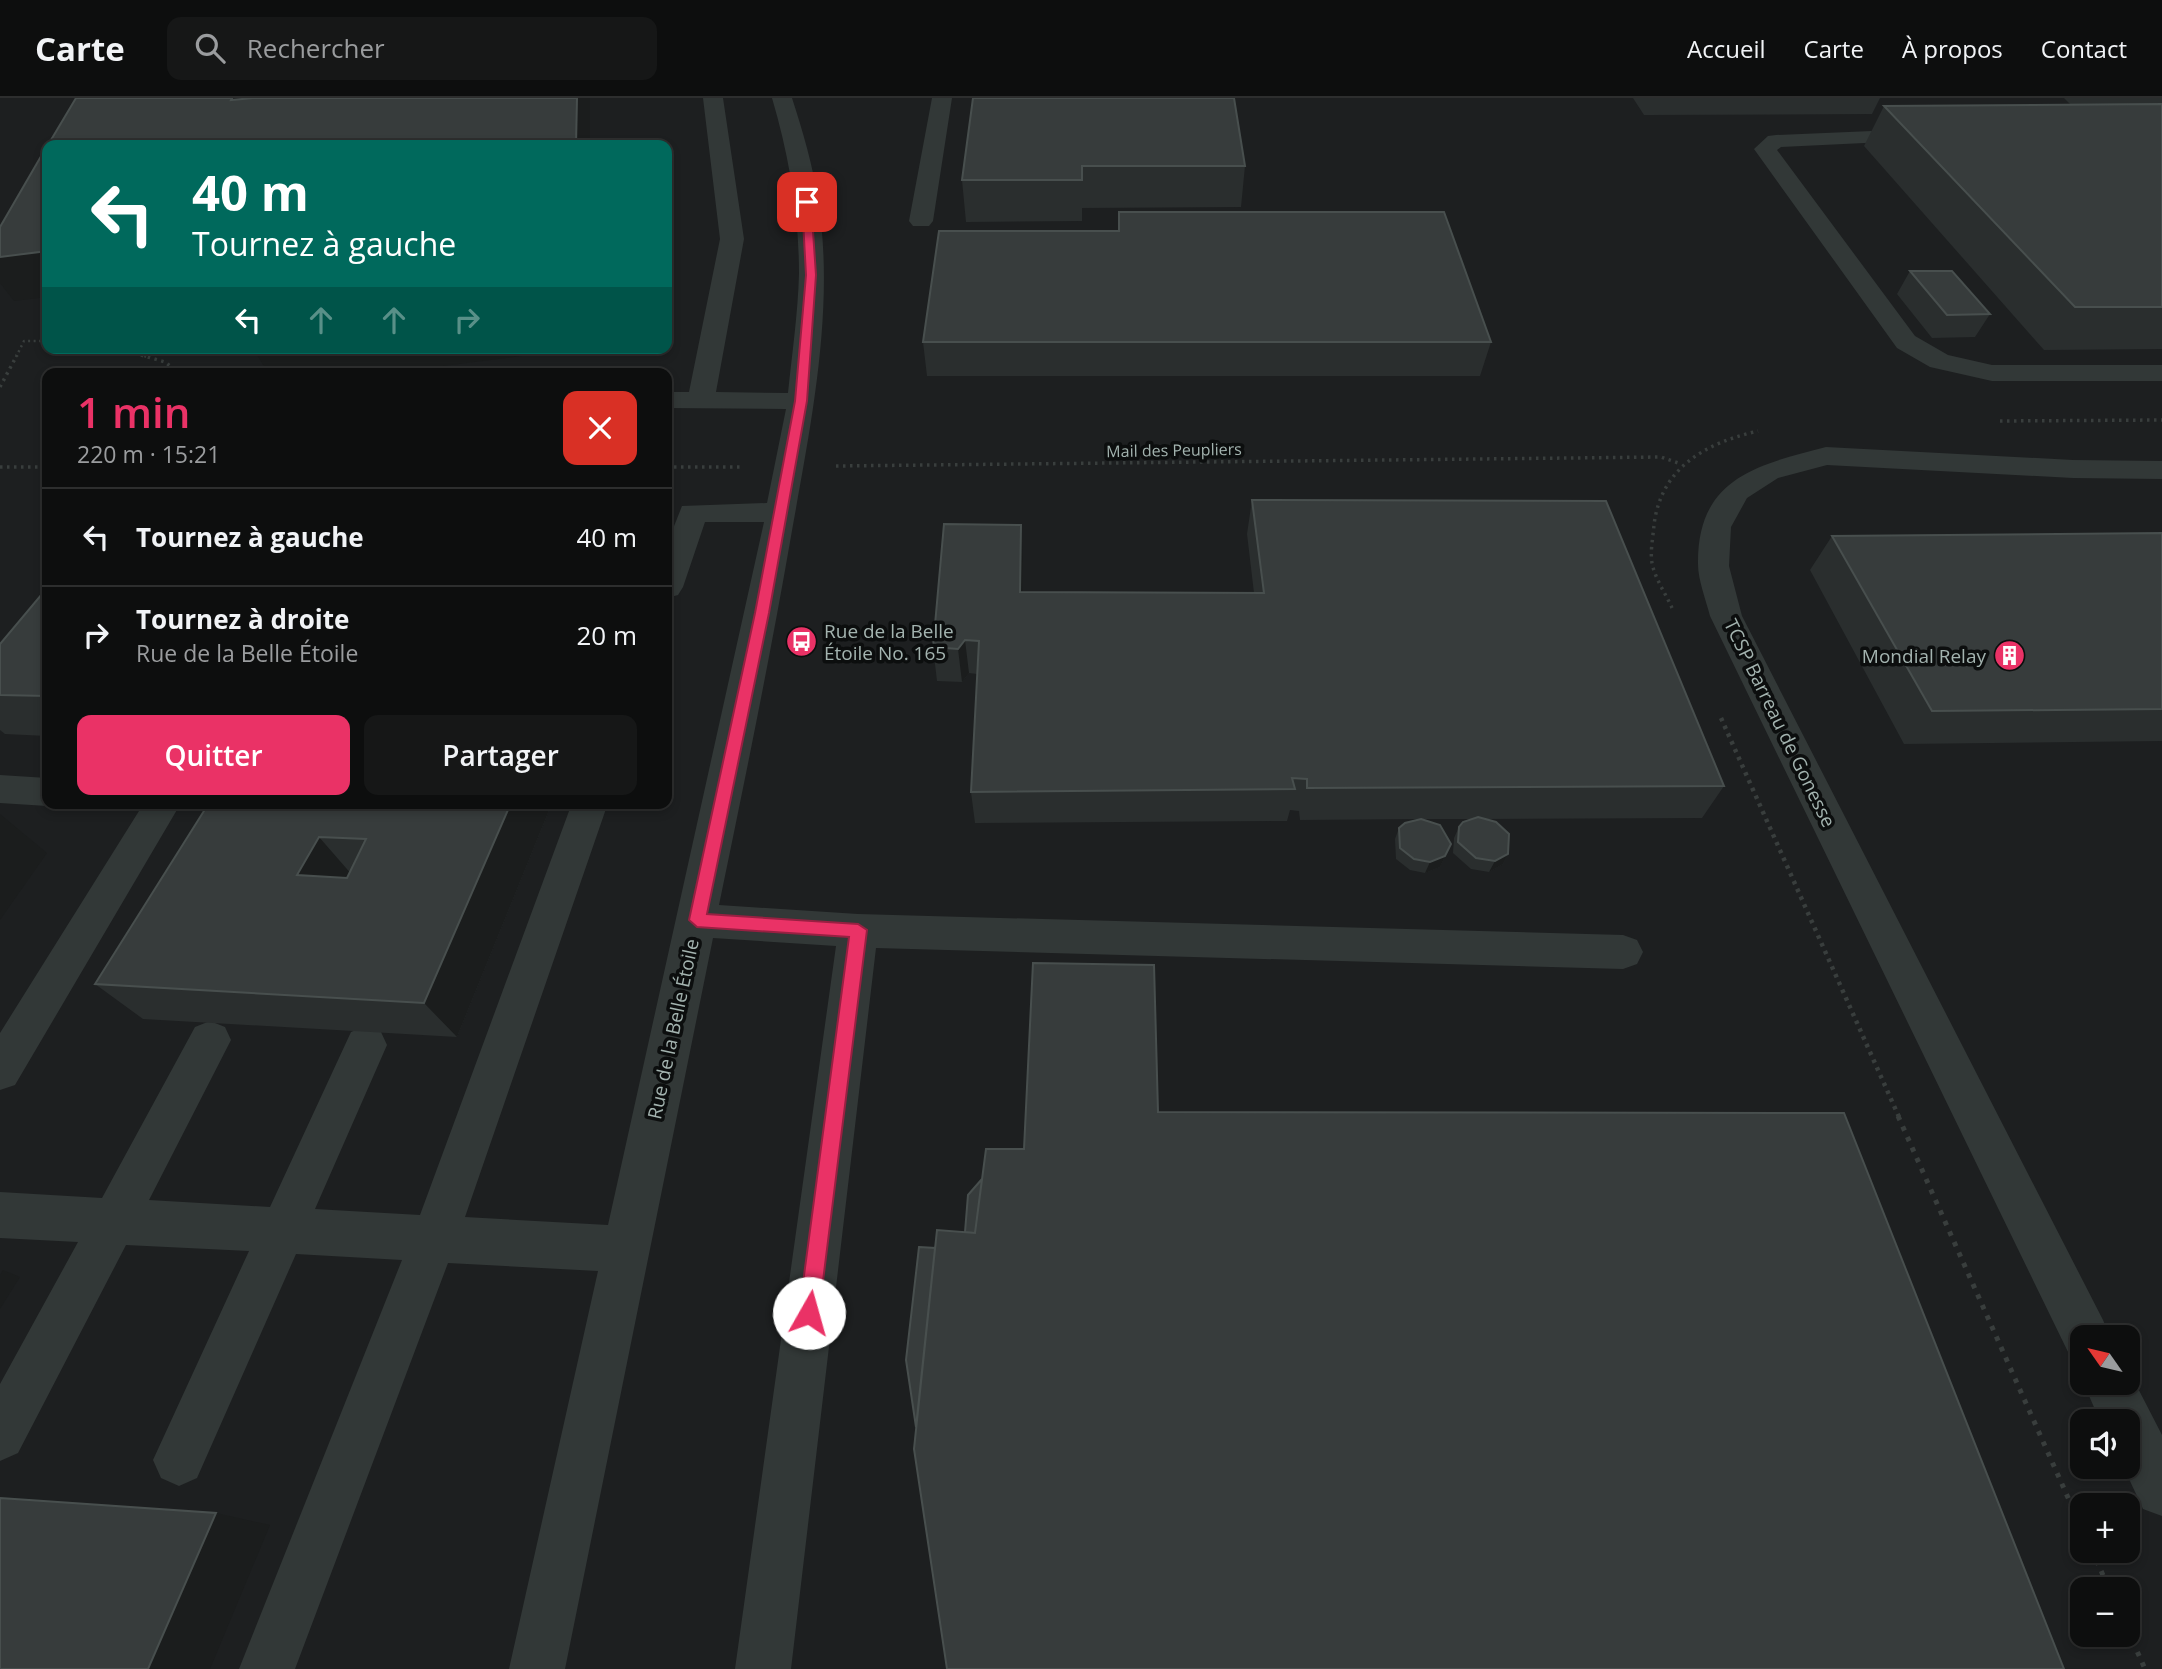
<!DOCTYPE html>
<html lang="fr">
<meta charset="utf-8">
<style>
:root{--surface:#0d0e0e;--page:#161717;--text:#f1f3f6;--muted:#9a9c9e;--line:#2d2e2e;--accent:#ea3266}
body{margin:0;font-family:"Open Sans",sans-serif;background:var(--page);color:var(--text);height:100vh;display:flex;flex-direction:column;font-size:26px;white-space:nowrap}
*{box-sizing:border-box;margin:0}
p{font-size:23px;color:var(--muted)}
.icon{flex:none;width:38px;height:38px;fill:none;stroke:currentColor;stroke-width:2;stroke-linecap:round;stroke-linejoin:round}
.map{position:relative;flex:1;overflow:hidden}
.drawer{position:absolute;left:42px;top:270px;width:630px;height:441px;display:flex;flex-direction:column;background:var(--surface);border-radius:14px;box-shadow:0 4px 10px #0003,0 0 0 2px var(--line)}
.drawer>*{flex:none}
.top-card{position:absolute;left:42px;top:42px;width:630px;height:214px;border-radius:14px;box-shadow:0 4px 10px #0003,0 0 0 2px var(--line);background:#00695c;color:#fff;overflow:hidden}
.needle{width:46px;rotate:304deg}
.fabs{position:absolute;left:2070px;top:1227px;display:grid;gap:14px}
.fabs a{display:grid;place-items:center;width:70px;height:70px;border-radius:14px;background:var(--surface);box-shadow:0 4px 10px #0003,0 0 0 2px var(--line);font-size:35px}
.pin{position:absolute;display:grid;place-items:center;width:60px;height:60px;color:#fff;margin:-30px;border-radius:14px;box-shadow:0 4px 10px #0006}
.me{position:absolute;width:77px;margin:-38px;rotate:7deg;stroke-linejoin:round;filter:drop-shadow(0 0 5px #0008)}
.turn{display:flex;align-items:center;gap:24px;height:147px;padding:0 35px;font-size:32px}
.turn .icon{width:91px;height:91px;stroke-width:2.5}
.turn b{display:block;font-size:49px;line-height:60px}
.lanes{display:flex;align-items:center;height:66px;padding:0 35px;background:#0003;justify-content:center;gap:35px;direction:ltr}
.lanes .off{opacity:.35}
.round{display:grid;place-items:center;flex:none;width:74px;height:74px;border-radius:14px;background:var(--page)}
.summary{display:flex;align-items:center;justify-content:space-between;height:119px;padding:0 35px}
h1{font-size:42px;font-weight:600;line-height:52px;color:var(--accent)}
.cta{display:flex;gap:14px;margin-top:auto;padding:14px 35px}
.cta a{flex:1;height:80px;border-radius:14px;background:var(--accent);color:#fff;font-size:28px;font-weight:600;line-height:80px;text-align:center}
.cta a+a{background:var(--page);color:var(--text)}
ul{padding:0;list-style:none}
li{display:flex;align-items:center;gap:21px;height:98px;padding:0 35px;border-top:2px solid var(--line)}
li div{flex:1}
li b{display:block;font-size:26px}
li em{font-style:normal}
header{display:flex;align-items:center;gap:42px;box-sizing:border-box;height:98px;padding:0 35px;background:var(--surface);border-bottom:2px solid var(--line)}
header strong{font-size:33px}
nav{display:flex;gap:38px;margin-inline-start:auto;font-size:24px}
.search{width:490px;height:63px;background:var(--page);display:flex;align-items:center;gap:18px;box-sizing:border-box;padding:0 24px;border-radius:14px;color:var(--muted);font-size:26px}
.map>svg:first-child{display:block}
</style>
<header>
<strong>Carte</strong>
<div class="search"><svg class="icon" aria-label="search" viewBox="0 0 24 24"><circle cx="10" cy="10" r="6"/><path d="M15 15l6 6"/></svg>Rechercher</div>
<nav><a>Accueil</a><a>Carte</a><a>À propos</a><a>Contact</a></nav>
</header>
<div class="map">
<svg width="2162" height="1571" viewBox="0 0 2162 1571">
<rect width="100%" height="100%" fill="#111313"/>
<path fill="#1d1f20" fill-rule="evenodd" d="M0 0H2162V1571H0ZM47 47H667V250H47ZM47 275H667V705H47ZM2082 1239H2128V1284H2082ZM2082 1323H2128V1368H2082ZM2082 1407H2128V1452H2082ZM2082 1491H2128V1536H2082Z"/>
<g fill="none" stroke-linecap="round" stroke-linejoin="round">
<path stroke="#393e3d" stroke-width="2.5" stroke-dasharray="2 3.5" stroke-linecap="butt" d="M118 250 147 259
M16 259 24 243H47"/>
<path stroke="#393e3d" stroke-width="3.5" stroke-dasharray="2.5 4.5" stroke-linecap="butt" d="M141 257 165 264 179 275
M0 289 17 257
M2000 323 2162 322
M836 368 1661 359 1681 366
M0 369H47
M667 369H743
M1672 510C1666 496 1655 481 1652 465 1650 454 1653 439 1654 427 1661 369 1706 345 1758 333"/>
<path stroke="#393e3d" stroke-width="4.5" stroke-dasharray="3.5 5" stroke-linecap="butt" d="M1721 620 1899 1019"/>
<path stroke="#393e3d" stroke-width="5" stroke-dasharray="4.5 7" stroke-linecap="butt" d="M1898 1018 2082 1431
M2092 1452 2109 1491
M2128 1533 2145 1571"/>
<path fill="#323837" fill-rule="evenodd" d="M703 0H723L744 141 716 294 788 295C792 256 798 215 799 176 799 115 789 58 772 0H792C803 34 813 68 818 102 836 213 809 335 790 444 769 565 744 686 719 807L858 816 1623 837 1637 842 1643 854 1637 866 1623 871 876 850 791 1571H735L836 848 713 840 565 1571H509L598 1173 448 1165 295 1571H239L402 1162 296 1156 197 1380 179 1388 161 1380 153 1362 249 1153 126 1147 18 1355 0 1363V1286L78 1144 0 1140V1094L102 1100 195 929 210 923 225 929 231 942 149 1102 270 1109 351 934 366 928 381 934 387 947 315 1111 420 1117 572 705H608L465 1119 608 1127 764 424H705L683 489 678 497 667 500V446L682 408 767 405 786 311 667 310V294H689L720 141Z
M932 0H952L933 123 929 128H913L909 123Z
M1919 31 1927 32 1930 37 1927 42 1781 49 1777 52 1915 238 1948 257 1992 267H2162V283H1992L1930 269 1897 250 1754 51 1768 38 1776 37Z
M1826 349 2073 362 2162 363V381L2073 380 1827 367 1778 380 1747 400 1731 429 1729 468 1742 518 2103 1222 2110 1239H2082V1262L2069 1256 1710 518C1706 502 1698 482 1698 466 1697 380 1757 367 1826 349Z
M0 677 47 680V705H56L47 708 0 705Z
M144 705H181L15 987 0 992V935Z
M2128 1271 2162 1337V1418L2143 1411 2123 1368H2128V1323H2100L2083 1284H2128Z"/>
</g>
<path fill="#2a2e2e" d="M973 0 1245 68 1241 109 1082 110V123L966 124 962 82Z
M1633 0H1880L1872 16 1644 17Z
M2064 0H2162V251L2044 252 1864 48 1884 8 2071 7Z
M1119 114 1491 244 1480 278H927L923 244 1118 133Z
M1910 173 1990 216 1975 239 1932 240 1897 196Z
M1252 402 1724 688 1702 720 1484 721 1508 756 1503 766 1489 774 1471 771 1453 755 1454 740 1459 729 1473 721H1421L1451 746 1440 769 1425 775 1410 772 1396 761 1395 741 1399 730 1420 721 1300 722 1299 713 1290 712 1287 723 975 725 971 694 977 576 969 575 962 584 937 583 933 549 1023 461 1022 494 1254 495 1247 436Z
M2162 435V643L1904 646 1810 472 1832 438Z
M47 490V638L5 636 0 632V546Z
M209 705H552L457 939 143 921 95 886Z"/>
<path fill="#1b1d1d" d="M577 0H590V47H576Z
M47 153V199L14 203 0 185V159Z
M253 250H584L388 275H268Z
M1021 427 1023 461 1022 528 1020 494Z
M965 542 969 575 962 584 958 551Z
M511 705H552L457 939 424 905Z
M0 716 47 755 0 822Z
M319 739 353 778 333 815 297 777Z
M1451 746 1440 769 1425 775 1430 764Z
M1508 756 1503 766 1489 774 1495 763Z
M3 1172 20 1179 0 1211V1177Z
M216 1415 270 1427 210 1571H148Z"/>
<path fill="#373c3c" stroke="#484f4e" stroke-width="2" fill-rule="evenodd" d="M76 0H232L231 2 253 0H577L576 47H48Z
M973 0H1234L1245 68H1082V82H962Z
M2162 6V209H2075L1884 8Z
M47 48V153L0 159V129Z
M1119 114H1444L1491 244H923L939 133H1119Z
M1910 173H1952L1990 216 1947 217Z
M1252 402 1606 403 1724 688 1307 690V681L1292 680 1295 691 971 694 979 543 965 542 958 551 933 549 944 426 1021 427 1020 494 1264 495Z
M2162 435V611L1932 613 1832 438Z
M47 490V598L0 597V546Z
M209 705H511L424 905 95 886ZM319 739 366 741 347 780 297 777Z
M1478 719 1496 724 1509 736 1508 756 1495 763 1476 760 1458 744 1459 729 1463 724Z
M1421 721 1440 727 1451 746 1445 758 1430 764 1414 761 1400 750 1399 730 1405 725Z
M1033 865 1154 867 1158 1014 1844 1015 2064 1571H947L914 1351 937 1132 975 1135 986 1051H1024Z
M982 1081 975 1135 965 1134 968 1097Z
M919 1149 935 1150 916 1329 906 1262Z
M0 1400 216 1415 148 1571H0Z"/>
<path fill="#ea3266" stroke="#982042" stroke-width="2" d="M807 101 811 104 816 177 807 303 769 515 707 816 858 826 867 832 819 1215 816 1222 809 1225 802 1222 799 1215 849 839 697 829 689 822 755 515 795 303 806 177 802 104Z"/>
<defs>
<symbol id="bus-disc" viewBox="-11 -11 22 22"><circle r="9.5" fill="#ea3266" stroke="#0c0e0e"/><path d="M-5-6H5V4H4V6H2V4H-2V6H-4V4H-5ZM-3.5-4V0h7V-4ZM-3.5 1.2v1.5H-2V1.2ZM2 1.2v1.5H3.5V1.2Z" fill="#fff"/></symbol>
<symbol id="building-disc" viewBox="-11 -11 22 22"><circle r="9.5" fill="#ea3266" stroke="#0c0e0e"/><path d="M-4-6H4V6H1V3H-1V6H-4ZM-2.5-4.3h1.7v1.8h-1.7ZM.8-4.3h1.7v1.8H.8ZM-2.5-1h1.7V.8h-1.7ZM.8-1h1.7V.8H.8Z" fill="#fff"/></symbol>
</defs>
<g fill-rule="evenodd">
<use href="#bus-disc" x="784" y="526" width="35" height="35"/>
<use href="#building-disc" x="1992" y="540" width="35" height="35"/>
</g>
<g text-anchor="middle" stroke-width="7" stroke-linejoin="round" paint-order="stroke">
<g font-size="16" fill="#a3b3af" stroke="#0c0e0e">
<text transform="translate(1174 352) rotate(-1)" y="6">Mail des Peupliers</text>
</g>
<g font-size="19" fill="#a3b3af" stroke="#0c0e0e" text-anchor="start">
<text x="824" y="540">Rue de la Belle<tspan x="824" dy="22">Étoile No. 165</tspan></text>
<text x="1986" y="565" text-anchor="end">Mondial Relay</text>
</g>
<g font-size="19" fill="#a3b3af" stroke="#0c0e0e">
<text transform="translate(1780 625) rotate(64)" y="7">TCSP Barreau de Gonesse</text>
<text transform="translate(673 931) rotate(-78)" y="7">Rue de la Belle Étoile</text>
</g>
</g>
</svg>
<div class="fabs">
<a><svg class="needle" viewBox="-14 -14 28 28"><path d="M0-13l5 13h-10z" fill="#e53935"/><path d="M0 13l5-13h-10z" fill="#9a9c9e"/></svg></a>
<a><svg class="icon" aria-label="sound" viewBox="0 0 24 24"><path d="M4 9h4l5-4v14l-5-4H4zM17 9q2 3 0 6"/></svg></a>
<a>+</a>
<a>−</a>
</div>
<div class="pin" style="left:807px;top:104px;background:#d93025"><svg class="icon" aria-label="arrive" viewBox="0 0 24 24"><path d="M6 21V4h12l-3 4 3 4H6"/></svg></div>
<svg class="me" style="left:809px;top:1215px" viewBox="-20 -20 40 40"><circle r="19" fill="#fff"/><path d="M0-13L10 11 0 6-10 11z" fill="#ea3266"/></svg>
<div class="top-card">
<div class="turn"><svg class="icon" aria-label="left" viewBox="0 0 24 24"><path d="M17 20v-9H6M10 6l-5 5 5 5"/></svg><div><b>40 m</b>Tournez à gauche</div></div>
<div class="lanes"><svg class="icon" aria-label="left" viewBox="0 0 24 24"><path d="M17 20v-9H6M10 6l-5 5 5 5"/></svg><svg class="icon off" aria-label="ahead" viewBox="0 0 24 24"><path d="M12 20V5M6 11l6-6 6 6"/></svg><svg class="icon off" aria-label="ahead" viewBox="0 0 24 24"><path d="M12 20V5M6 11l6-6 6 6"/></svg><svg class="icon off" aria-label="right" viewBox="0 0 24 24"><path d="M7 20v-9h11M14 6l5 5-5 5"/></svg></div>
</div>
<section class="drawer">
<div class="summary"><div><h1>1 min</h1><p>220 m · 15:21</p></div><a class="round" style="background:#d93025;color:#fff"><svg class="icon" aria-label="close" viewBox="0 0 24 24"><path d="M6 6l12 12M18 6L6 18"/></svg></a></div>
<ul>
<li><svg class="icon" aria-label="left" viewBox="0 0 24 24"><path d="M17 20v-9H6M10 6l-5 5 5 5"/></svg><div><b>Tournez à gauche</b></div><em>40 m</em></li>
<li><svg class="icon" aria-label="right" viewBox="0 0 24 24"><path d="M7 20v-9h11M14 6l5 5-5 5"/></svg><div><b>Tournez à droite</b><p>Rue de la Belle Étoile</p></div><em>20 m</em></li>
</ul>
<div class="cta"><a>Quitter</a><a>Partager</a></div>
</section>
</div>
